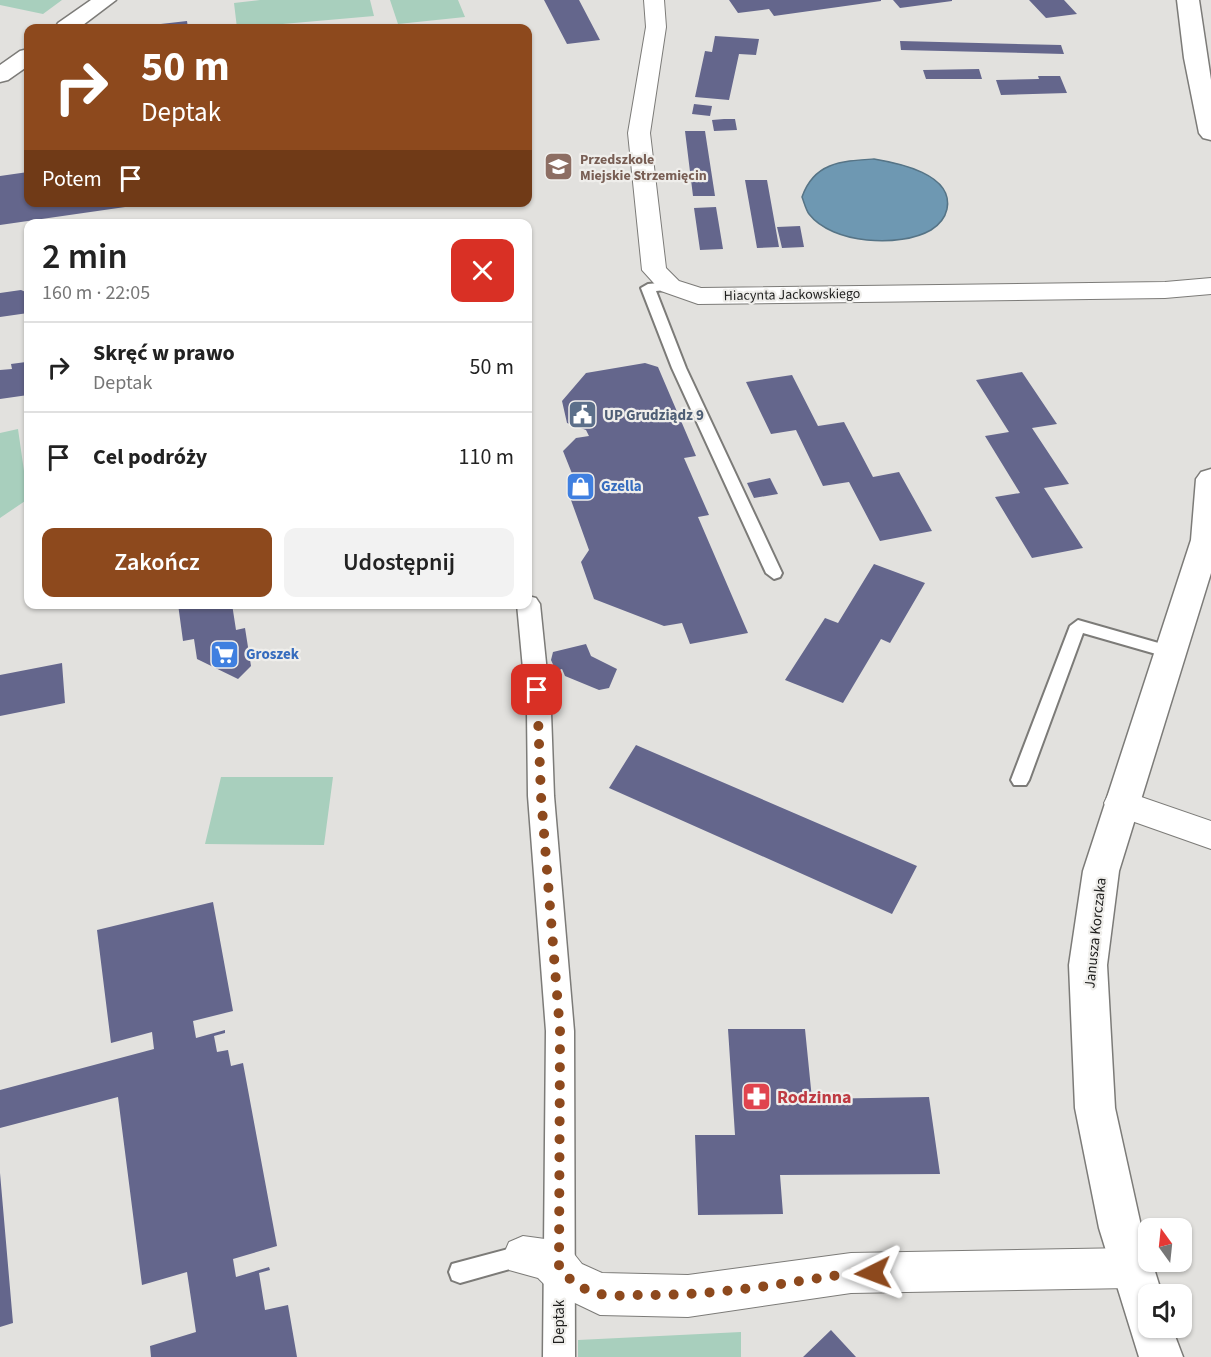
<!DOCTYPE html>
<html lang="pl">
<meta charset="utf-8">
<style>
:root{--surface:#fff;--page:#f2f2f2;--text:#222;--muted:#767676;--line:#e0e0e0;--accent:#8d491d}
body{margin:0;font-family:"Source Sans 3",sans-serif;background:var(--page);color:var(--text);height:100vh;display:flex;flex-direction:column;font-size:22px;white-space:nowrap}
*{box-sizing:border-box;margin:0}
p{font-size:20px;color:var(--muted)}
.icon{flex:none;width:33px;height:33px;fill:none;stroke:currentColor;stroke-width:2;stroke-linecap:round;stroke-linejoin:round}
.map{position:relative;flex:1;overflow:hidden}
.details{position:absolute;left:24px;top:219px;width:508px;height:390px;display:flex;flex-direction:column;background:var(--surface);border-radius:12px;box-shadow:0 2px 4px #0004}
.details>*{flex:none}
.guide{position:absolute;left:24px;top:24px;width:508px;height:183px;border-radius:12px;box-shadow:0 2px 4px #0004;background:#8d491d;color:#fff;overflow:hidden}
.needle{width:39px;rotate:345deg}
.buttons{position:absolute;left:1138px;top:1218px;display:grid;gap:12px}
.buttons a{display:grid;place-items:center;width:54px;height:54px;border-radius:12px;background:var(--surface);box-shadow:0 2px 4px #0004;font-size:30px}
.pin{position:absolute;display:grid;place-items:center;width:51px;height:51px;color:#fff;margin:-26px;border-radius:12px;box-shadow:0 3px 9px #0006}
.me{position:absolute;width:66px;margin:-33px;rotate:267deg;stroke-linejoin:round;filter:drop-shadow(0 0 4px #0008)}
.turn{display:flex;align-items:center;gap:21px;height:126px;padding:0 18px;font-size:27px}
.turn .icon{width:78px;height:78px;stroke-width:2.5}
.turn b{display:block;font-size:42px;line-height:51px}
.then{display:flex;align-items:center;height:57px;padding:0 18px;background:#0003;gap:12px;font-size:22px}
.round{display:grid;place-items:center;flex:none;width:63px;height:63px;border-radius:12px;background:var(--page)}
.headline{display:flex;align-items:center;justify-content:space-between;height:102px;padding:0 18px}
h1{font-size:36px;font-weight:600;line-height:45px}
.cta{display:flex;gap:12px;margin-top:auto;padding:12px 18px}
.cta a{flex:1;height:69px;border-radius:12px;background:var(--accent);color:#fff;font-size:24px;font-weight:600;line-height:69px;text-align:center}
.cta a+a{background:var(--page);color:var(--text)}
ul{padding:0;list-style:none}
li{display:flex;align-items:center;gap:18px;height:90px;padding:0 18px;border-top:2px solid var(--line)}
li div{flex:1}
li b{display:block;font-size:22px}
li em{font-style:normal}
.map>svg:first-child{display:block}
</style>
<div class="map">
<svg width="1211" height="1357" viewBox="0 0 1211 1357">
<rect width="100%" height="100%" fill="#e2e1de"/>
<path fill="#a8cfbd" d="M0 0H62L43 14 0 5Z
M260 0H370L374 16 237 28 234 3Z
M390 0H458L465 17 398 24Z
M18 429 28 499 0 518V433Z
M221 777H333L324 845 205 844Z
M741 1332V1357H578V1340Z"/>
<path fill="#6e98b2" stroke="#567486" stroke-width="1.5" d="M874 159C898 163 954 174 947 209 945 218 939 225 931 230 900 248 832 244 809 214 806 210 804 202 802 197 814 162 842 161 874 159Z"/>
<path fill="#64668c" d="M544 0H579L600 40 567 44Z
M729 0H881V1L774 16 769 9 738 13Z
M893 0H952V1L900 8Z
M1029 0H1064L1077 14 1046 18Z
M187 21 188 28H152V25Z
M715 36 759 39 756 55 739 54 729 100 695 97 705 51 712 52Z
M900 41 1061 45 1064 54 901 50Z
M979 69 982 79H926L923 70Z
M1038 76H1060L1067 93 1001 95 996 80 1039 79Z
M694 104 712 106 710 116 692 114Z
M724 119H735L737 130 714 131 712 120Z
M685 131H705L715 196H693Z
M28 172V202H139V205L0 225V176Z
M745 180H767L779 247 757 248Z
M716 207 723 249 700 250 694 208Z
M800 226 804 247 782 248 777 227Z
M21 290 28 293V313L0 317V293Z
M26 362V366H28V395L0 399V370L12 369 11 364Z
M645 363 658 367 696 456 684 458 709 515 698 517 748 633 690 644 682 623 664 626 594 599 581 562 589 550 567 489 575 481 563 451 576 438 589 436 586 430 567 423 562 401 586 373Z
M1022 372 1057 424 1032 428 1069 484 1044 488 1083 548 1032 558 995 497 1020 493 985 436 1009 432 976 380Z
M792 375 818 426 844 422 873 477 899 472 932 531 880 541 849 482 823 486 796 430 771 434 746 382Z
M770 478 778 494 754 498 747 483Z
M874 564 925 583 890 643 881 639 843 703 785 680 825 618 838 623Z
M178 604H232L236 630 245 628 251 666 238 679 197 659 194 639 183 641Z
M586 644 591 656 617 669 609 688 599 690 565 676 562 669 556 671 551 660 553 652Z
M62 663 65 703 0 716V675Z
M636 745 917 866 892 914 609 788Z
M213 902 233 1011 193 1021 196 1038 225 1030V1033L214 1036 217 1052 228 1050 231 1066 243 1063 277 1246 233 1259 236 1277 269 1267 270 1270 259 1273 265 1310 288 1305 297 1357H151L150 1346 196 1332 187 1272 142 1285 118 1097 0 1128V1090L154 1049 152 1032 111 1043 97 930Z
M728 1029H805L812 1099 929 1097 940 1174 780 1175 783 1214 698 1215 695 1135H735Z
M0 1173 13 1323 0 1327Z
M831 1330 856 1357H803Z"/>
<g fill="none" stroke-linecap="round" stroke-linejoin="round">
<defs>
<path id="service" d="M670 282 677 286 675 289 656 291 686 368 782 573 780 577 774 579 766 573 672 368 641 288 648 284Z
M1078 620 1176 648 1178 652 1170 658 1083 633 1029 780 1026 785H1014L1011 780 1070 626Z
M523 1245 531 1249 534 1256 531 1263 460 1283 452 1280 449 1272 452 1264Z"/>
<path id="pedestrian" d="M528 596 536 598 540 604 551 712 554 796 574 1031 575 1357H543L546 1031 528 796 527 712 517 604H528Z"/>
<path id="minor" d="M644 0H664L666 27 650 133 666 268 679 281 701 288 1165 282 1211 278V294L1165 298 698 304 661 291 642 270 628 133 646 27Z
M1121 790 1211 821V849L1109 813 1104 803 1109 793Z
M523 1236 545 1239 560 1245 574 1254 582 1264 602 1273 688 1275 851 1253 1130 1248 1145 1254 1151 1268 1145 1282 1130 1288 851 1293 688 1317 600 1315 552 1292 538 1278 509 1270 503 1256 509 1242Z"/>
<path id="tertiary" d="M91 0H116L79 28H55L58 23Z
M1177 0H1199L1211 80V140L1203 138 1199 133 1184 58Z
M28 49V66L8 80 0 82V65L20 51Z
M1211 469V573L1119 871 1107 965 1115 1108 1149 1262H1152L1162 1294H1149V1328H1172L1183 1357H1139L1099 1228 1075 1108 1069 965 1083 871 1191 540 1196 479 1201 472Z"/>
</defs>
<use href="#service" stroke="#7c7b78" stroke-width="4"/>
<use href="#pedestrian" stroke="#7c7b78" stroke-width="3"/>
<use href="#minor" stroke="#7c7b78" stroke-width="2"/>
<use href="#tertiary" stroke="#7c7b78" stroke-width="3"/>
<use href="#service" fill="#fff" fill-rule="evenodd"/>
<use href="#pedestrian" fill="#fff" fill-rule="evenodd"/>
<use href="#minor" fill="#fff" fill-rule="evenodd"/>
<use href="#tertiary" fill="#fff" fill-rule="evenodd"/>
</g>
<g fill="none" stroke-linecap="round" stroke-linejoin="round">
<path stroke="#8d491d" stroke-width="10" stroke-dasharray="0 18" d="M537 690 541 796 560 1031 559 1268C569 1280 584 1291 600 1294 613 1297 628 1295 642 1295 712 1296 782 1284 851 1273H873"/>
</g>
<defs>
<symbol id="school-square" viewBox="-11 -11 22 22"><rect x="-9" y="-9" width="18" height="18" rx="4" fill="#8d6e63" stroke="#efeeeb"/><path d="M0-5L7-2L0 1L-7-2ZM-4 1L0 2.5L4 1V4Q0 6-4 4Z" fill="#fff"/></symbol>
<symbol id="civic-square" viewBox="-11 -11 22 22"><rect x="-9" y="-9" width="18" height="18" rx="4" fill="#5c6f8a" stroke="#efeeeb"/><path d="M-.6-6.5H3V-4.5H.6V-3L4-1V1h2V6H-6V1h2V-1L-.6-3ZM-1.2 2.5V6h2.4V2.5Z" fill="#fff"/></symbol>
<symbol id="shop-square" viewBox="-11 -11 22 22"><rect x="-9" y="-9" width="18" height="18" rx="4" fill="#3f7fe0" stroke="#efeeeb"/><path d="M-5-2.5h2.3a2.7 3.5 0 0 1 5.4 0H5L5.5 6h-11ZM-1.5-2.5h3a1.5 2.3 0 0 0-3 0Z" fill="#fff"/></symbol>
<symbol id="supermarket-square" viewBox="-11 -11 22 22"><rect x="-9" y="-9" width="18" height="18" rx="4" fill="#3f7fe0" stroke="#efeeeb"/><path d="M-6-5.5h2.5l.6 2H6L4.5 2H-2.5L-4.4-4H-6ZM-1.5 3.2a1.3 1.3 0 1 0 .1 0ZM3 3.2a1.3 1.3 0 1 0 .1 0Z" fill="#fff"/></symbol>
<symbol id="pharmacy-square" viewBox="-11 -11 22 22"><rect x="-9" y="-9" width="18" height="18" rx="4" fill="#e0444e" stroke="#efeeeb"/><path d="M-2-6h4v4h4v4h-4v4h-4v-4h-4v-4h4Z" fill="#fff"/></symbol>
</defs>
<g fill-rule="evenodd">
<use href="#school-square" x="542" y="150" width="33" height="33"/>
<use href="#civic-square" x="566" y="398" width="33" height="33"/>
<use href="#shop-square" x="564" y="470" width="33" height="33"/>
<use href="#supermarket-square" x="208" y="638" width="33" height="33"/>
<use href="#pharmacy-square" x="740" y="1080" width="33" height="33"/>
</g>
<g text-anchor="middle" stroke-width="4.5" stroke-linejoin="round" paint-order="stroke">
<g font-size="14" font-weight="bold" fill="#785e54" stroke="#efeeeb" text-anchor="start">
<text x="580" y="164">Przedszkole<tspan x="580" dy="16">Miejskie Strzemięcin</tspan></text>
</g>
<g font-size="14" fill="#1f1f1e" stroke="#efeeeb">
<text transform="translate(792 294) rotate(-1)" y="5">Hiacynta Jackowskiego</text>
</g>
<g font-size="15" font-weight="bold" fill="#4e5e75" stroke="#efeeeb" text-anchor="start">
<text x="604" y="420">UP Grudziądz 9</text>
</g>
<g font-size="15" font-weight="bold" fill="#366cbe" stroke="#efeeeb" text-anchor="start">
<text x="601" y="491">Gzella</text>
<text x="246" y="659">Groszek</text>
</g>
<g font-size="15" fill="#1f1f1e" stroke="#efeeeb">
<text transform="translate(1095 933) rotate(-84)" y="5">Janusza Korczaka</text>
<text transform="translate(559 1322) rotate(-90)" y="5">Deptak</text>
</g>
<g font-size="18" font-weight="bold" fill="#be3a42" stroke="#efeeeb" text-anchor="start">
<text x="777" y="1103">Rodzinna</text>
</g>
</g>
</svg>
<div class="buttons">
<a><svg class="needle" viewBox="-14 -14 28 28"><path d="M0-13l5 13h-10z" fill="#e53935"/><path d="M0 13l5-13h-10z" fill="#767676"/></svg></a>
<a><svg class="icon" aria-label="sound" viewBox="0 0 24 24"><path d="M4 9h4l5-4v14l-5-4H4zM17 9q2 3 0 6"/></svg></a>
</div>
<div class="pin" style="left:537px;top:690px;background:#d93025"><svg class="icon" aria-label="arrive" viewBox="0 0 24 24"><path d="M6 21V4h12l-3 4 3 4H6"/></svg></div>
<svg class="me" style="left:873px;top:1273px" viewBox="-20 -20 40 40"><path d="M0-17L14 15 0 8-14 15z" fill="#8d491d" stroke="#fff" stroke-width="4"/></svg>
<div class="guide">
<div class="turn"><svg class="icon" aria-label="right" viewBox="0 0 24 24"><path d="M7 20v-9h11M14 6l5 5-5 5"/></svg><div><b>50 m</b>Deptak</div></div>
<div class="then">Potem<svg class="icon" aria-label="arrive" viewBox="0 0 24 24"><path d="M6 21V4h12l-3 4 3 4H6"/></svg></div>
</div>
<section class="details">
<div class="headline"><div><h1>2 min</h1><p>160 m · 22:05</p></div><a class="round" style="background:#d93025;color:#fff"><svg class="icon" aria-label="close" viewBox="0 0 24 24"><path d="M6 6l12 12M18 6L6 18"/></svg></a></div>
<ul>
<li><svg class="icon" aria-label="right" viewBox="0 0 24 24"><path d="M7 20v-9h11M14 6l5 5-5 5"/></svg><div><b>Skręć w prawo</b><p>Deptak</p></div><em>50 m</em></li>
<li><svg class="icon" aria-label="arrive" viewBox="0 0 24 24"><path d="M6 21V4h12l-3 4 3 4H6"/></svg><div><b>Cel podróży</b></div><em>110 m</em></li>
</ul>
<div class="cta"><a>Zakończ</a><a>Udostępnij</a></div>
</section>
</div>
